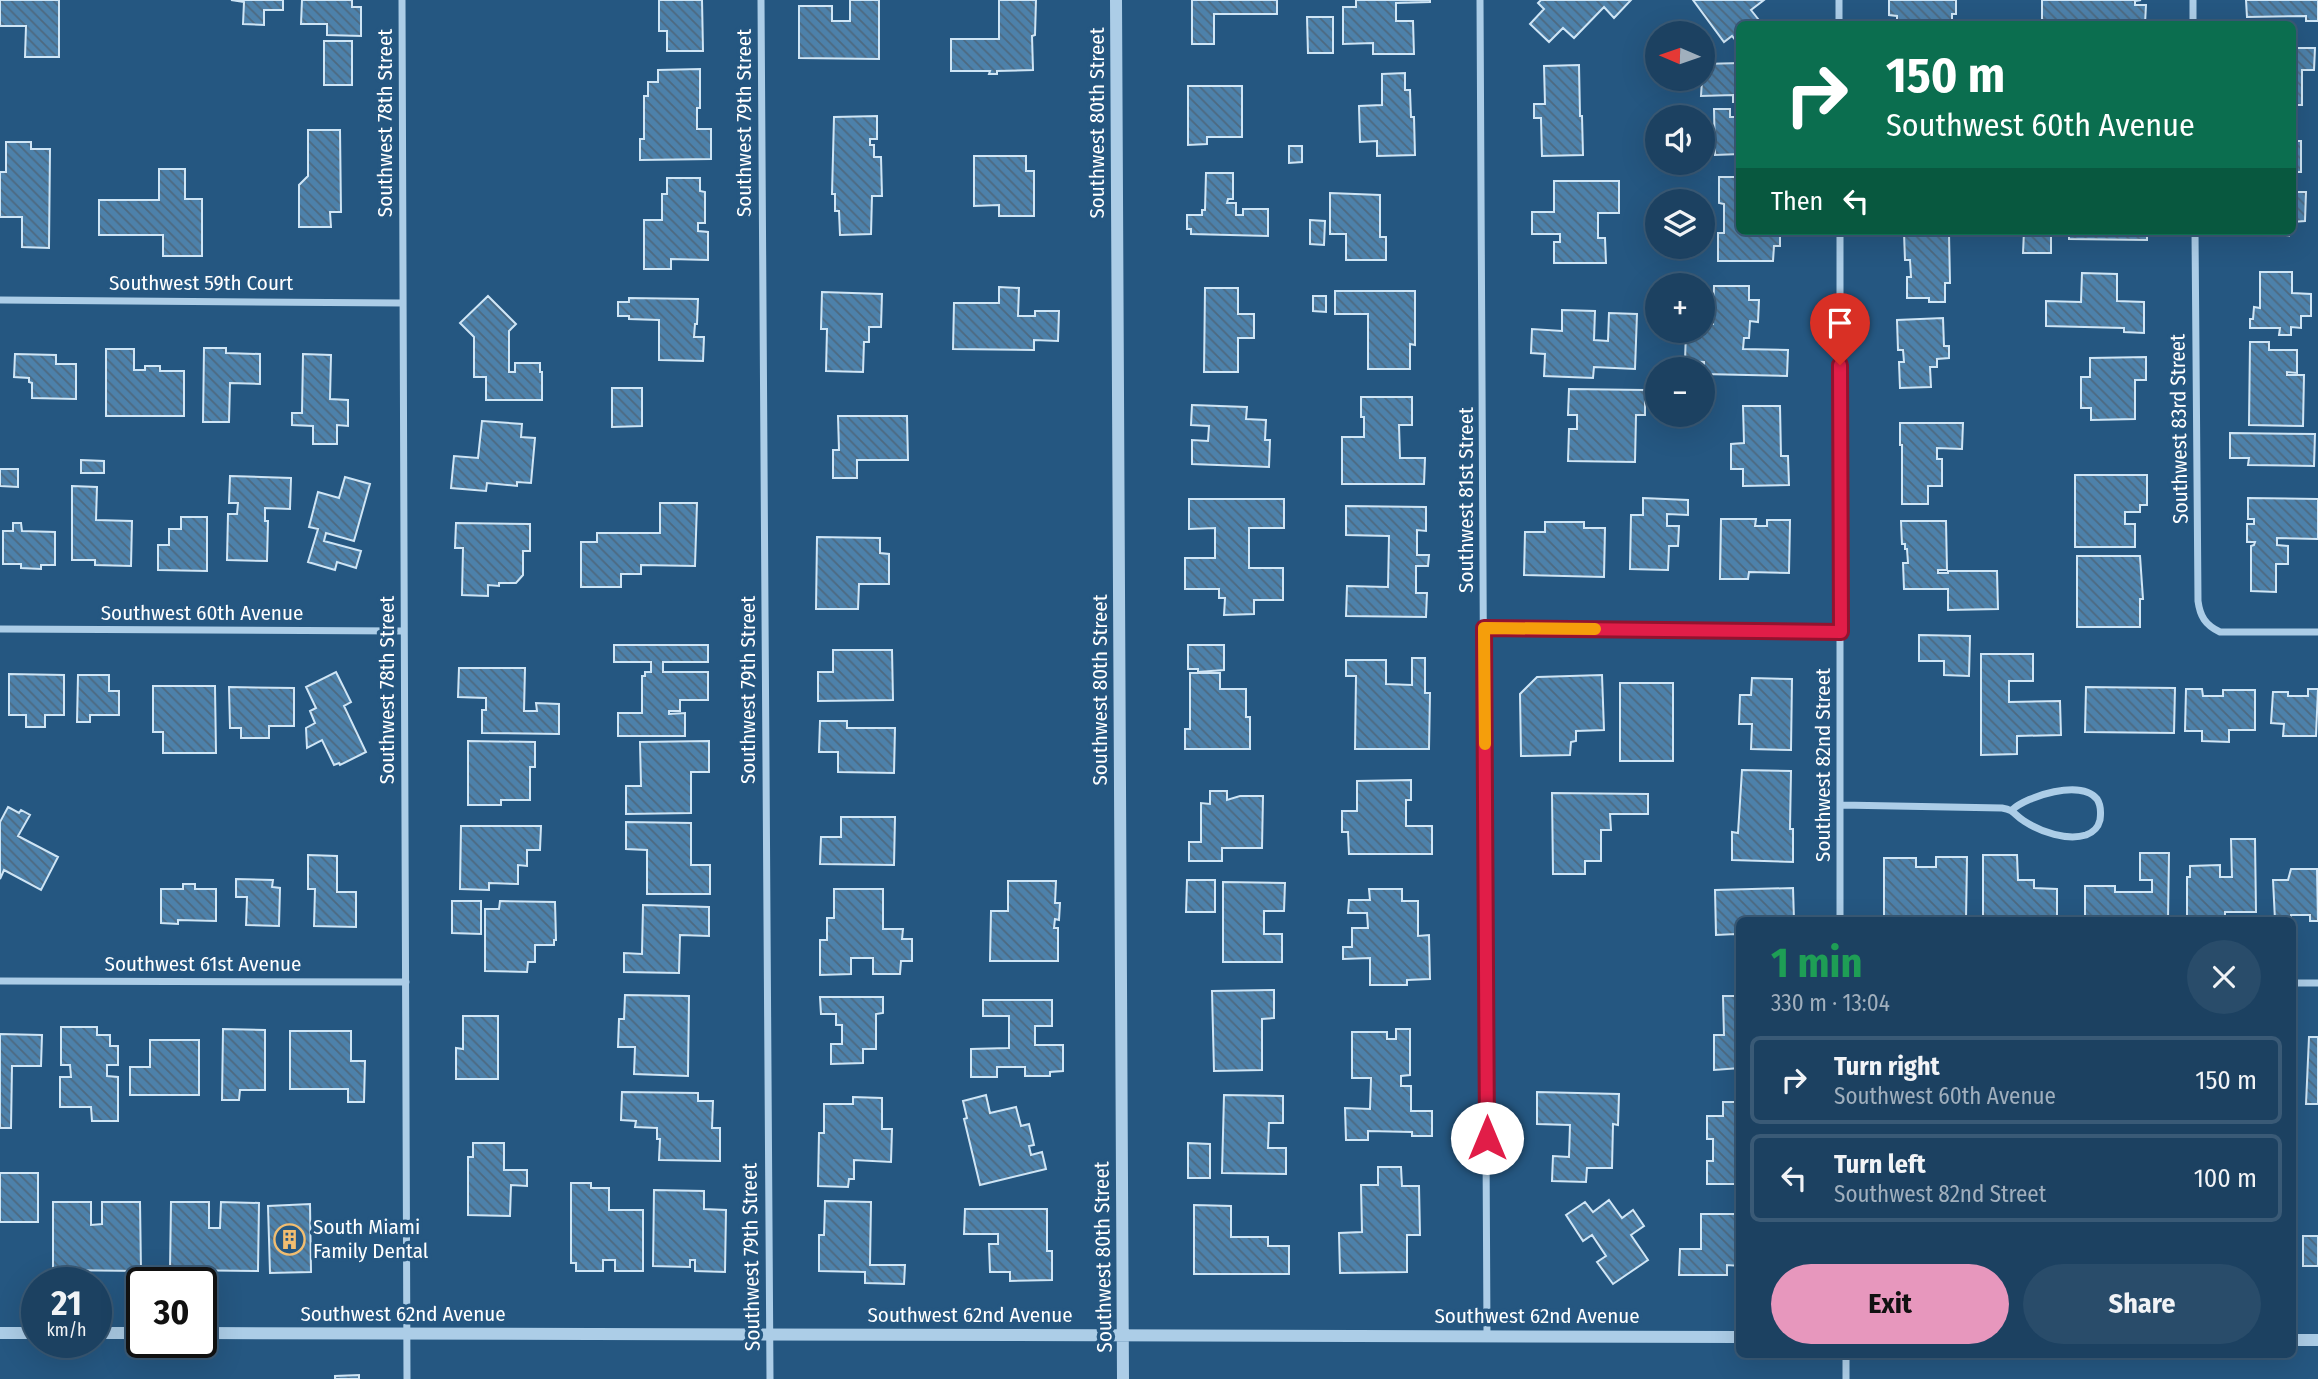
<!DOCTYPE html>
<meta charset="utf-8">
<style>
:root{--surface:#1c4161;--page:#294c6a;--text:#f1f3f6;--muted:#a0afbd;--line:#3a5a76;--accent:#e797bd}
body{margin:0;font-family:"Fira Sans Condensed",sans-serif;background:var(--page);color:var(--text);height:100vh;display:flex;flex-direction:column;font-size:26px;white-space:nowrap}
*{box-sizing:border-box;margin:0}
p{font-size:23px;color:var(--muted)}
.icon{flex:none;width:38px;height:38px;fill:none;stroke:currentColor;stroke-width:2;stroke-linecap:round;stroke-linejoin:round}
.map{position:relative;flex:1;overflow:hidden}
.panel{position:absolute;left:1736px;top:917px;width:560px;height:441px;display:flex;flex-direction:column;background:var(--surface);border-radius:10px;box-shadow:0 7px 28px #0002,0 0 0 2px var(--line)}
.panel>*{flex:none}
.top-card{position:absolute;left:1736px;top:21px;width:560px;height:214px;border-radius:10px;box-shadow:0 7px 28px #0002,0 0 0 2px var(--line);background:#0b6e4f;color:#fff;overflow:hidden}
.needle{width:46px;rotate:272deg}
.buttons{position:absolute;left:1645px;top:21px;display:grid;gap:14px}
.buttons a{display:grid;place-items:center;width:70px;height:70px;border-radius:50%;background:var(--surface);box-shadow:0 7px 28px #0002,0 0 0 2px var(--line);font-size:35px}
.speed{position:absolute;left:21px;top:1267px;display:flex;gap:14px;font-size:35px;font-weight:700;text-align:center}
.speed>*{display:grid;place-content:center;width:91px;height:91px;border-radius:50%;background:var(--surface);box-shadow:0 7px 28px #0002,0 0 0 2px var(--line);line-height:1}
.speed small{font-size:18px;font-weight:400}
.speed .limit{border:4px solid #111;border-radius:10px;background:#fff;color:#111}
.pin{position:absolute;display:grid;place-items:center;width:60px;height:60px;color:#fff;margin:-72px -30px;border-radius:50% 50% 50% 0;rotate:-45deg;box-shadow:0 0 7px #0007}
.pin .icon{rotate:45deg}
.me{position:absolute;width:77px;margin:-38px;rotate:0deg;stroke-linejoin:round;filter:drop-shadow(0 0 5px #0008)}
.turn{display:flex;align-items:center;gap:24px;height:147px;padding:0 35px;font-size:32px}
.turn .icon{width:91px;height:91px;stroke-width:2.5}
.turn b{display:block;font-size:49px;line-height:60px}
.then{display:flex;align-items:center;height:66px;padding:0 35px;background:#0003;gap:14px;font-size:26px}
.round{display:grid;place-items:center;flex:none;width:74px;height:74px;border-radius:37px;background:var(--page)}
.headline{display:flex;align-items:center;justify-content:space-between;height:119px;padding:0 35px}
h1{font-size:42px;font-weight:700;line-height:52px;color:#1e9e55}
.action{display:flex;gap:14px;margin-top:auto;padding:14px 35px}
.action a{flex:1;height:80px;border-radius:42px;background:var(--accent);color:#111;font-size:28px;font-weight:700;line-height:80px;text-align:center}
.action a+a{background:var(--page);color:var(--text)}
ul{padding:0;list-style:none}
li{display:flex;align-items:center;gap:21px;height:88px;margin:0 14px 10px;padding:0 21px;border:4px solid var(--line);border-radius:10px}
li div{flex:1}
li b{display:block;font-size:26px}
li em{font-style:normal}
.map>svg:first-child{display:block}
</style>
<div class="map">
<svg width="2318" height="1379" viewBox="0 0 2318 1379">
<defs>
<pattern id="building-back-hatch" width="6" height="6" patternUnits="userSpaceOnUse" patternTransform="scale(1.75)"><rect width="6" height="6" fill="#4d81aa"/><path d="M-1 5l2 2M0 0l6 6M5-1l2 2" fill="none" stroke="#4d6980"/></pattern>
</defs>
<rect width="100%" height="100%" fill="#255781"/>
<path fill="url(#building-back-hatch)" stroke="#cfe5f5" stroke-width="2" d="M0 0H59V57H25L26 26H0Z
M231 0H283V10H264V25L243 24 244 2Z
M302 0H352V7H361V36L327 35V24H301Z
M659 0H702L703 51H667V31H659Z
M850 0H879V59L799 58V6H832V21H850Z
M999 0H1036L1035 35 1032 36 1033 70 997 71V74H989L990 71H951V39H999Z
M1192 0H1277V14H1214V44H1192Z
M1356 0H1430V2L1396 3V21H1413L1414 54H1373V43L1343 44V7H1356Z
M1541 0H1631L1614 18 1604 7 1574 38 1563 28 1549 42 1530 24 1544 9 1538 3Z
M1693 0H1764L1751 10 1762 24H1740V46L1732 36 1724 42Z
M1889 0H1956V14H1952V24H1897V16L1889 15Z
M2042 0H2141L2135 1V5H2146L2145 24H2042Z
M2246 0H2318V21H2306V16L2247 17Z
M1307 17H1333V53H1308Z
M324 41H352V85H324Z
M2292 48H2315L2314 70H2302V105H2292Z
M1740 63V154L1715 155 1714 109H1730V117H1738V102H1733V95L1701 96 1703 64Z
M1579 65 1580 116H1582L1583 155 1542 156 1541 118H1534V104H1545L1544 66Z
M700 69V108H697V129H711V159L640 160V139H644V96H648V82H658V70Z
M1405 73V90H1410L1411 117H1414L1415 155 1377 156V141L1360 142 1359 106 1382 105V74Z
M1188 86H1242V137H1207V144L1188 145Z
M877 116V139H870V145H874V157H881L882 196H872L871 234 840 235 839 211H835V194H832L834 117Z
M308 130H340L341 212H330L331 227H299V185L308 176Z
M2292 141H2301V172H2292Z
M6 142H31V149H50L49 248 22 247V217H0V172H6Z
M1289 146H1302V162L1289 163Z
M974 156H1026V171H1034V216H999V205L974 206Z
M159 169H185V199H202V256H163V235H99V200H159Z
M1206 173H1233V199H1228L1227 203H1236V215H1243V209H1268V236L1191 234V229H1187V215H1202V210H1205Z
M1719 177H1740V231H1780V246H1774L1773 261H1718V233H1724V204L1719 203Z
M667 178H700V191L705 192V223H698V231L708 232V260L671 259V269H644V220H662V194H667Z
M1554 181H1619V213H1598V238H1605L1606 263H1554V242H1560V234H1532V212H1554Z
M2292 192H2306L2305 221 2292 222Z
M1330 193 1380 195V237H1386V260H1346V234H1330Z
M1310 220 1325 221 1324 245 1310 244Z
M2024 231H2051V253H2023Z
M2069 231H2147V240L2069 239Z
M2254 231H2289V236H2254Z
M1904 233H1949L1950 283H1945V302H1929V298H1907V277H1911L1910 260H1905Z
M2260 272H2292V293L2311 294V316H2301V328L2291 327V335H2279L2280 328H2250V319H2253L2254 307 2260 308Z
M2082 273 2117 274V301L2144 302V333L2124 332V328L2046 326V301L2081 302Z
M1714 286H1749V300H1759L1758 322 1750 321 1749 338H1744L1743 349 1788 350 1787 376 1704 374V362L1685 361 1686 331H1703V324H1713Z
M999 287 1019 288 1018 316H1035V311H1059L1058 341 1034 340V350L953 349 954 303H999Z
M1205 288H1238V314H1254V338H1238V372H1204Z
M1335 291H1415V345L1410 344V369H1368V314H1335Z
M822 292 882 294 881 327H869V342H864L863 372 826 371 827 329H821Z
M488 296 516 324 509 331V372H515V363H540V372H542V400H486V377H474V337L460 323Z
M1313 296H1326V312L1313 311Z
M629 298 698 299 697 324H695L694 337H704L703 361 659 360V320L629 319V316H618V302H629Z
M1562 310 1595 311 1594 340 1608 341 1609 313 1637 314 1635 369 1594 367 1593 378 1544 376 1545 354 1531 353 1532 329 1562 331Z
M1943 318 1944 346H1949V358L1937 359V367H1930L1931 387 1900 388 1899 362H1904L1903 350H1898L1897 320Z
M2250 342H2269V350H2297V373L2287 372V375H2304L2303 426 2249 425Z
M204 348H226V353L260 354V384L230 383 229 422H203Z
M106 349H134V370H145V366H160V371H184V416H106Z
M15 354 56 355V364H76V399L32 398V383L29 382V378L14 377Z
M303 354 331 355 330 399 348 400V426L337 425V444H313V426L292 425V413H302Z
M2146 357V380H2135V419L2091 420V408H2081V377H2090V358Z
M612 388H642V426L612 427Z
M1569 389 1645 390V415H1636L1635 462 1568 461 1569 429H1577V415H1568Z
M1361 397H1412V425H1399L1400 458H1425L1424 484H1342V437H1364V417H1361Z
M1192 405 1247 407 1246 419 1266 420 1265 440H1270L1269 467 1192 464V440L1208 441 1209 426 1191 425Z
M1743 406H1780L1781 456H1788L1789 485 1743 486V469H1731V444L1744 443Z
M838 416H907L908 460H857V478H833V450H839Z
M482 421 522 424 521 437 535 438 531 483 517 482V486L487 483 486 491 451 488 454 456 478 458Z
M1900 423H1963L1962 449 1937 448V459H1942V486H1928V504H1902V445H1900Z
M2230 433 2315 434 2314 466 2248 465 2249 458H2230Z
M81 460 104 461V473H81Z
M0 469H18V487L0 486Z
M2075 475H2147V505H2140V512H2125V524H2135V547H2075Z
M230 476 291 478 290 509 265 508V521H268L267 561 227 560 228 514H237L238 503H229Z
M345 477 370 484 354 541 326 533 324 541 361 551 356 568 337 562 335 570 308 562 318 529 309 527 318 492 339 498Z
M72 486 97 487 96 520 132 521 131 566 95 565V560H72Z
M1643 498 1688 500V515L1667 514V526H1679L1678 546H1669L1668 570 1630 569 1631 515H1643Z
M2248 498 2318 499V539L2277 538V545L2288 546V564H2276V592L2251 591V546L2254 545 2255 542H2247V524H2254V519H2248Z
M1189 499H1284V528H1249V568H1283V600H1254V614L1224 615 1225 598H1219V589H1185V558H1215V528L1189 529Z
M660 503H697L695 566 641 565V574H621V587H581V542H597V533H660Z
M1346 506 1426 507V531L1417 530V555H1429L1428 566H1416V593H1427L1426 617 1346 616 1347 586 1388 587 1389 536 1346 535Z
M181 517H207V571L158 570V545H169V529H181Z
M1721 519H1756L1755 526H1767V520H1790L1789 573 1749 572 1748 579H1720Z
M1901 521H1946L1947 570H1938V573H1948V571H1997L1998 609 1948 610V589H1904L1903 563H1908L1907 549H1905V544H1902Z
M1545 522H1584V528H1605L1604 577 1524 575 1525 532H1545Z
M13 523H21L22 531 55 532V565H41V569L21 568V564H3V531H13Z
M456 523 530 524V551H523V575L516 583H499V586L488 585V596L462 595 463 548H455Z
M817 537 880 538V553L889 554V584H859L858 609H816Z
M2077 556H2140L2143 599H2140V627H2077Z
M1919 635 1970 636 1969 676 1944 675V661H1919Z
M614 645H708V662H663V672H708V700H680V711H669V714L685 713V736H618V713H642V676H645V672H651V662H614Z
M1188 645H1224V670L1198 672V669H1188Z
M833 650H892L893 700 818 701V672H833Z
M1981 654H2033V681H2009V702L2060 701 2061 735 2017 736V754L1981 755Z
M1412 658H1425V693H1430L1429 749H1355L1356 676H1346V660H1386V684L1412 685Z
M459 668H525L524 711H537L536 703 559 704V734L482 733V710H486V698L458 697Z
M336 672 351 702 344 706 366 752 340 765 339 763 334 765 322 740 307 748 306 728 315 723 310 711 316 708 306 687Z
M1190 673H1220V689H1246V717H1250V749H1185V729H1190Z
M9 674 64 675V715H45V727H26V715H9Z
M78 675H109V691H119V715H90V722H77Z
M1602 675 1604 730 1576 731V741L1571 742 1570 755 1521 756 1520 694 1537 677Z
M1752 678 1792 679 1791 750 1751 749 1752 724H1739L1740 695H1751Z
M1620 683H1673V761H1620Z
M153 686H215L216 753H163V732H153Z
M229 687 294 688V726H269V738H241V728H230Z
M2086 687 2175 688 2174 733 2085 732Z
M2186 689H2202L2203 696H2223V690H2255V730H2229V742L2202 741V731H2185Z
M2308 689H2318L2316 736H2283L2284 724 2271 723 2273 692H2288V696H2308Z
M820 721H847V728H895L894 773 838 772V752H819Z
M468 741 535 742V767H530V800H501V805H468Z
M709 741V772H691V813L626 814V786H641L640 742Z
M1742 770 1791 771 1790 829H1793V862L1732 860V832L1738 833Z
M1411 780V800H1406V826H1432V854H1349L1348 832H1342V811H1357V781Z
M1210 791H1227V800L1240 796H1263L1262 848H1222V861H1189V842H1201V803L1210 804Z
M1552 793 1648 794V814H1610L1611 830H1601V861H1585V874H1553Z
M8 807 19 813 21 810 30 815 18 836 58 857 41 890 4 870 0 879V822Z
M841 817H895L894 865 820 864 821 837H841Z
M626 822 691 823V865H710V894H647V850L626 849Z
M461 826H541L540 850H527V866L518 865V884L489 883V890L460 889Z
M2231 839H2255L2256 912H2225V916H2214V920H2187V877H2190V866L2220 865V877H2232Z
M2140 853H2169L2168 920H2085V886H2115V892H2152V880H2140Z
M308 855 337 856V892H356V927L314 926 315 889H308Z
M1983 855H2017L2018 880H2034V888L2057 889V920H1983Z
M1936 857H1967L1966 920H1884V858H1916V867H1936Z
M2291 869H2317L2318 921H2310V915H2291V920H2275L2273 880H2288Z
M236 879 273 880 272 887 280 888 279 926 246 925 247 897H236Z
M1187 880H1215V912H1186Z
M1008 881H1056L1055 903H1060L1059 920 1055 919 1054 928H1058V961H990L991 911H1008Z
M1223 882 1285 883 1284 911H1264V934H1282V962H1223Z
M183 884H195V889H216V921L178 920V924L161 923V889H183Z
M1793 888 1794 920H1740V960H1737L1736 934 1716 935 1715 890Z
M834 889H883V929H903L902 939H912V961H901L900 974H873V958H851V974L820 975V940H827V918H834Z
M1369 889H1402V901H1418V936L1429 935 1430 979 1407 980V985H1370V958L1343 959V947H1352V928H1368L1367 913H1348L1349 900H1370Z
M452 901H481V934L452 933Z
M500 901 555 902 556 940H554V945H535V962H528L527 972 485 971V909H499Z
M643 905 709 907V936L680 935 679 973 624 972V953L642 954Z
M1274 990V1018L1262 1019V1070L1214 1071 1212 991Z
M625 995 689 996 688 1076 634 1074 635 1047H618L619 1019H624Z
M1723 996H1740V1068L1714 1070V1035H1724Z
M820 997H883V1013L876 1014V1049H863V1063L831 1064V1044H842V1025H836V1014H821Z
M983 1000H1052V1026H1035V1045H1063V1071L1050 1072V1076H1025V1067H997V1077H971V1049L1009 1048V1016H983Z
M463 1016H498V1079H456V1048L463 1049Z
M61 1027H97V1035H110V1046H118V1065H107V1076L118 1077V1121H92L91 1107H60V1077H71L70 1065H61Z
M223 1029 265 1030V1090H240L239 1100H222Z
M1396 1029H1410V1075L1401 1076V1086H1411V1111H1432V1136H1412V1132L1368 1131V1140H1346L1345 1108 1370 1109 1371 1078H1352V1032H1387V1039H1396Z
M290 1031H351V1061H365L364 1102H348V1089H290Z
M0 1034 42 1035 41 1066H12L11 1128H0Z
M2309 1037H2318V1104H2306Z
M150 1040H199V1095H130V1067H150Z
M622 1092 698 1093V1101H713L712 1128H720V1161L659 1160 660 1139H657V1128L635 1127 636 1121 621 1120Z
M1537 1092 1619 1094 1618 1125 1613 1124 1612 1168H1587L1586 1182 1552 1181 1553 1156 1569 1157 1570 1125 1537 1124Z
M986 1095 990 1113 1016 1107 1021 1126 1029 1124 1034 1145 1029 1146 1031 1155 1042 1152 1046 1169 980 1185 964 1119 967 1118 963 1101Z
M1224 1095 1283 1096V1123H1269L1268 1148H1286V1174L1222 1173Z
M853 1097 882 1098V1129H892L891 1162 854 1160V1179H849L848 1187 818 1186 819 1133H824V1104H853Z
M1723 1102H1740V1187H1736V1184H1707V1161H1713V1139H1707V1116H1723Z
M473 1143H504V1170H527V1186L511 1185 510 1216 468 1215V1157H473Z
M1188 1143 1210 1144V1178H1188Z
M1378 1167H1401L1402 1186H1419L1420 1235H1407V1272L1340 1273 1339 1233 1362 1232 1361 1185H1378Z
M0 1173H38V1222H0Z
M571 1183H591V1188H609V1210H643V1271H615V1260H603V1271H576V1263H571Z
M654 1190 704 1191V1209L726 1210 725 1272 695 1271V1260H690V1267L653 1266Z
M1609 1200 1622 1218 1633 1210 1644 1226 1631 1235 1648 1260 1613 1284 1597 1262 1606 1256 1592 1235 1583 1241 1566 1215 1585 1202 1593 1212Z
M825 1201 871 1202 870 1265H905L904 1284 865 1283V1272L819 1271V1235H824Z
M53 1202H91V1225L102 1224V1202H140L141 1271 53 1270Z
M171 1202H209V1228H220L221 1202 259 1203 258 1271 170 1270Z
M310 1204 311 1272 270 1273 268 1206Z
M1194 1205 1231 1206V1237H1268V1246H1289V1274H1194Z
M965 1209H1047V1251H1052V1280L1010 1281V1272H990L989 1244H998V1234H964Z
M1701 1214H1740V1266L1727 1265V1275H1679L1680 1249H1701Z
M2303 1236H2318V1266H2303Z
M359 1375V1379H335V1376Z"/>
<g fill="none" stroke-linecap="round" stroke-linejoin="round">
<path stroke="#accde7" stroke-width="7" d="M402 0 407 1379
M761 0 770 1379
M1480 0 1487 1335
M1839 0V24
M2193 0V24
M1840 231V920
M2195 231 2198 601C2200 616 2205 625 2220 632H2318
M0 300 402 303
M1484 628 1841 632
M0 629 404 631
M1841 805 2002 808C2015 810 2014 815 2024 821 2041 832 2067 841 2086 835 2094 832 2098 828 2100 820 2101 813 2101 805 2097 799 2081 779 2027 796 2012 810
M0 981 406 982
M2292 983H2318
M1846 1354V1379"/>
<path stroke="#accde7" stroke-width="12" d="M1116 0 1123 1379
M0 1333H37
M96 1333H142
M201 1333 1740 1337
M2292 1340H2318"/>
</g>
<g fill="none" stroke-linecap="round" stroke-linejoin="round">
<defs>
<path id="route" d="M1487 1138 1484 628 1841 632 1840 365"/>
</defs>
<use href="#route" stroke="#92132f" stroke-width="18"/>
<use href="#route" stroke="#e11d48" stroke-width="12"/>
<path stroke="#f59e0b" stroke-width="12" d="M1485 744 1484 628 1595 629"/>
</g>
<defs>
<symbol id="building-ring" viewBox="-11 -11 22 22"><circle r="9.5" fill="#255781" stroke="#f1bd70" stroke-width="1.5"/><path d="M-4-6H4V6H1V3H-1V6H-4ZM-2.5-4.3h1.7v1.8h-1.7ZM.8-4.3h1.7v1.8H.8ZM-2.5-1h1.7V.8h-1.7ZM.8-1h1.7V.8H.8Z" fill="#f1bd70"/></symbol>
</defs>
<g fill-rule="evenodd">
<use href="#building-ring" x="272" y="1222" width="35" height="35"/>
</g>
<g text-anchor="middle" stroke-width="7" stroke-linejoin="round" paint-order="stroke">
<g font-size="21" fill="#fff" stroke="#255781">
<text transform="translate(385 123) rotate(-90)" y="7">Southwest 78th Street</text>
<text transform="translate(744 123) rotate(-90)" y="7">Southwest 79th Street</text>
<text transform="translate(1097 123) rotate(-90)" y="7">Southwest 80th Street</text>
<text x="201" y="290">Southwest 59th Court</text>
<text transform="translate(2179 429) rotate(-91)" y="7">Southwest 83rd Street</text>
<text transform="translate(1466 500) rotate(-90)" y="7">Southwest 81st Street</text>
<text x="202" y="620">Southwest 60th Avenue</text>
<text transform="translate(387 690) rotate(-90)" y="7">Southwest 78th Street</text>
<text transform="translate(748 690) rotate(-90)" y="7">Southwest 79th Street</text>
<text transform="translate(1100 690) rotate(-90)" y="7">Southwest 80th Street</text>
<text transform="translate(1823 765) rotate(-90)" y="7">Southwest 82nd Street</text>
<text x="203" y="971">Southwest 61st Avenue</text>
<text transform="translate(751 1257) rotate(-91)" y="7">Southwest 79th Street</text>
<text transform="translate(1103 1257) rotate(-91)" y="7">Southwest 80th Street</text>
<text x="403" y="1321">Southwest 62nd Avenue</text>
<text x="970" y="1322">Southwest 62nd Avenue</text>
<text x="1537" y="1323">Southwest 62nd Avenue</text>
</g>
<g font-size="21" fill="#fff" stroke="#255781" text-anchor="start">
<text x="313" y="1234">South Miami<tspan x="313" dy="24">Family Dental</tspan></text>
</g>
</g>
</svg>
<div class="buttons">
<a><svg class="needle" viewBox="-14 -14 28 28"><path d="M0-13l5 13h-10z" fill="#e53935"/><path d="M0 13l5-13h-10z" fill="#a0afbd"/></svg></a>
<a><svg class="icon" aria-label="sound" viewBox="0 0 24 24"><path d="M4 9h4l5-4v14l-5-4H4zM17 9q2 3 0 6"/></svg></a>
<a><svg class="icon" aria-label="layers" viewBox="0 0 24 24"><path d="M12 4l9 5-9 5-9-5zM3 14l9 5 9-5"/></svg></a>
<a>+</a>
<a>−</a>
</div>
<div class="speed"><div>21<small>km/h</small></div><div class="limit">30</div></div>
<div class="pin" style="left:1840px;top:365px;background:#d93025"><svg class="icon" aria-label="arrive" viewBox="0 0 24 24"><path d="M6 21V4h12l-3 4 3 4H6"/></svg></div>
<svg class="me" style="left:1487px;top:1138px" viewBox="-20 -20 40 40"><circle r="19" fill="#fff"/><path d="M0-13L10 11 0 6-10 11z" fill="#e11d48"/></svg>
<div class="top-card">
<div class="turn"><svg class="icon" aria-label="right" viewBox="0 0 24 24"><path d="M7 20v-9h11M14 6l5 5-5 5"/></svg><div><b>150 m</b>Southwest 60th Avenue</div></div>
<div class="then">Then<svg class="icon" aria-label="left" viewBox="0 0 24 24"><path d="M17 20v-9H6M10 6l-5 5 5 5"/></svg></div>
</div>
<section class="panel">
<div class="headline"><div><h1>1 min</h1><p>330 m · 13:04</p></div><a class="round"><svg class="icon" aria-label="close" viewBox="0 0 24 24"><path d="M6 6l12 12M18 6L6 18"/></svg></a></div>
<ul>
<li><svg class="icon" aria-label="right" viewBox="0 0 24 24"><path d="M7 20v-9h11M14 6l5 5-5 5"/></svg><div><b>Turn right</b><p>Southwest 60th Avenue</p></div><em>150 m</em></li>
<li><svg class="icon" aria-label="left" viewBox="0 0 24 24"><path d="M17 20v-9H6M10 6l-5 5 5 5"/></svg><div><b>Turn left</b><p>Southwest 82nd Street</p></div><em>100 m</em></li>
</ul>
<div class="action"><a>Exit</a><a>Share</a></div>
</section>
</div>
